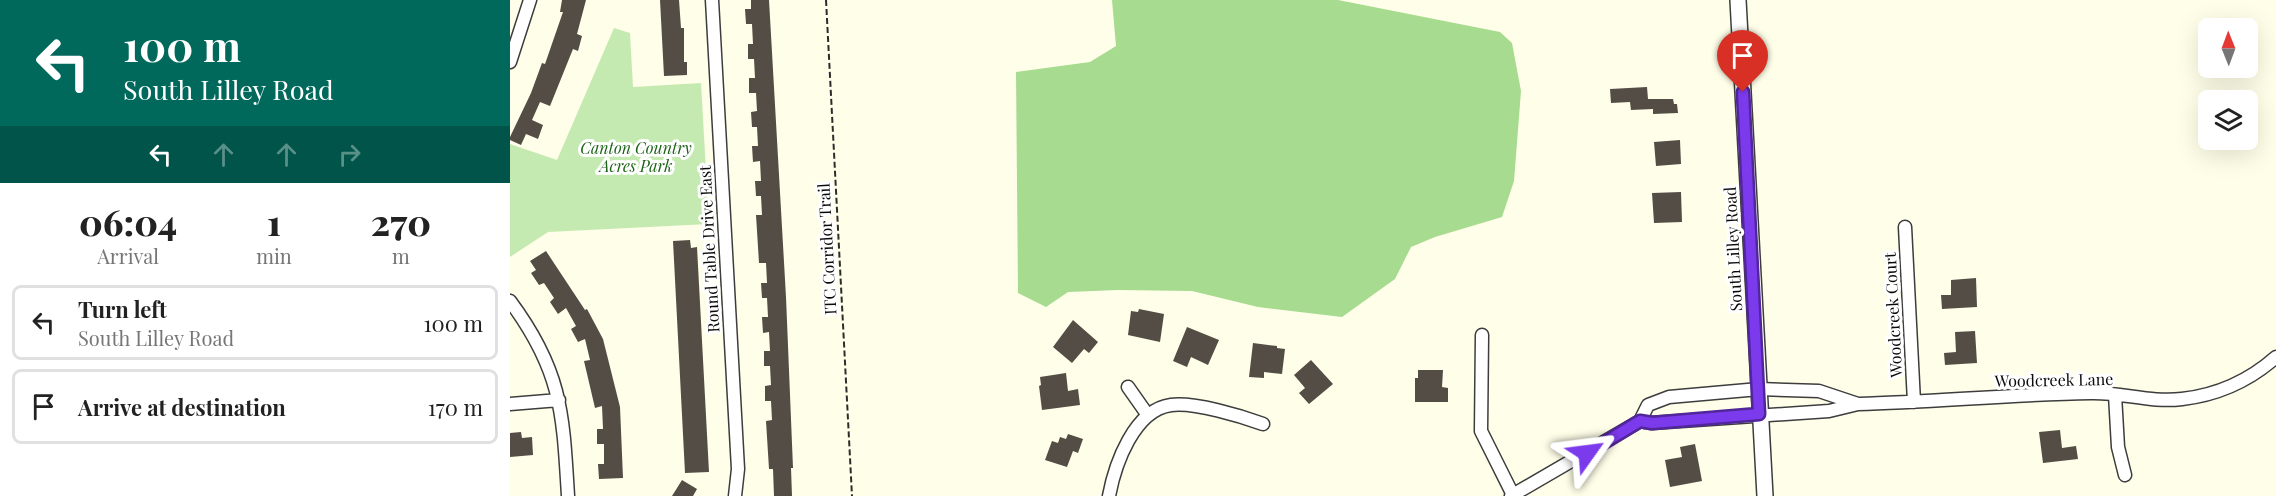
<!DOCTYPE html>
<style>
:root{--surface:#fff;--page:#f6f6f6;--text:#222;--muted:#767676;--line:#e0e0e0}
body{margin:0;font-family:"Playfair Display",serif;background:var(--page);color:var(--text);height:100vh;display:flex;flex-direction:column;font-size:22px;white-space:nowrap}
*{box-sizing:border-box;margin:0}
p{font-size:20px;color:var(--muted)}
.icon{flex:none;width:33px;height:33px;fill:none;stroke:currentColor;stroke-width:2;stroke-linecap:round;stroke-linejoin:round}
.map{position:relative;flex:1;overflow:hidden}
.drawer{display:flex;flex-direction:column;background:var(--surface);width:510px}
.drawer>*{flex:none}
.guide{background:#00695c;color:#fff;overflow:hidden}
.needle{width:39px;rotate:359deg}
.buttons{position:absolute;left:1688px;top:18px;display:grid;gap:12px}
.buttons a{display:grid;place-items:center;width:60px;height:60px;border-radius:9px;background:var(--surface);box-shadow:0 6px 24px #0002;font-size:30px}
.pin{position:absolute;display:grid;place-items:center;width:51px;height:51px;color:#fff;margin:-62px -26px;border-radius:50% 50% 50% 0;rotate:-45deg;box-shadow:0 0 6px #0007}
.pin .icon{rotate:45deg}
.me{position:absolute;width:66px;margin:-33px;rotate:59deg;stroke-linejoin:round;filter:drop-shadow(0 0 4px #0008)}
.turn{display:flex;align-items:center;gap:21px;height:126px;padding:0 24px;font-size:27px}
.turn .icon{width:78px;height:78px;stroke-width:2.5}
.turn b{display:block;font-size:42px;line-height:51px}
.lanes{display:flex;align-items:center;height:57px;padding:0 24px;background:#0003;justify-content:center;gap:30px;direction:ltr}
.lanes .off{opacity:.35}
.eta{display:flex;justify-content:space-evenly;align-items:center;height:102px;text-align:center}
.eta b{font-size:36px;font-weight:800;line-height:42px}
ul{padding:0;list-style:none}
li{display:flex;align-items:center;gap:18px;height:75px;margin:0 12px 9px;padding:0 12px;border:3px solid var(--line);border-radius:9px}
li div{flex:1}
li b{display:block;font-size:22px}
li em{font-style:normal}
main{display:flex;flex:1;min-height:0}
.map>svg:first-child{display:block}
</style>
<main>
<section class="drawer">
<div class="guide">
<div class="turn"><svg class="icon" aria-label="left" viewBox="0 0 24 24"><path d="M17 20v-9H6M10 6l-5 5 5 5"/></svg><div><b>100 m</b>South Lilley Road</div></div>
<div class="lanes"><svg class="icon" aria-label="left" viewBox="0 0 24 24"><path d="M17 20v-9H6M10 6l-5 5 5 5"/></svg><svg class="icon off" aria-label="ahead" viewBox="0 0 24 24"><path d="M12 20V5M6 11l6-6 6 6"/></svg><svg class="icon off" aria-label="ahead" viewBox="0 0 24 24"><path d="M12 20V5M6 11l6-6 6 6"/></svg><svg class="icon off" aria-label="right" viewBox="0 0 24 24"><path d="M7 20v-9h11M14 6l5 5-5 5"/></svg></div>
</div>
<div class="eta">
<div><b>06:04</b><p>Arrival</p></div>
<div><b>1</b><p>min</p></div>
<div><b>270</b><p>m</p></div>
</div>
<ul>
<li><svg class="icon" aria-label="left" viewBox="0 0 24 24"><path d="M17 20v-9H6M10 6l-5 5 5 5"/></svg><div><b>Turn left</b><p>South Lilley Road</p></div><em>100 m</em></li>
<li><svg class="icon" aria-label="arrive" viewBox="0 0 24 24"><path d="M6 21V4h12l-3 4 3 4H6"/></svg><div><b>Arrive at destination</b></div><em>170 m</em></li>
</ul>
</section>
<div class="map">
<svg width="1766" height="496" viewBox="0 0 1766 496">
<rect width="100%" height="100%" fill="#fffee8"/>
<path fill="#c5eab1" d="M104 28 120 33 123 87 191 83 199 224 38 232 0 257V144L47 160Z"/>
<path fill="#a6db90" d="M602 0H828L990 32 1002 43 1011 91 1004 181 992 217 925 237 901 247 885 279 832 317 748 307 682 291 608 290 558 292 536 307 508 293 506 72 580 62 606 46Z"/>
<path fill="#534d46" d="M52 0H76L67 34 72 36 68 51 63 49 40 106 30 102 22 120 33 125 28 139 16 134 11 145 0 140V137L21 93 32 63 35 64 53 12H50Z
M150 0H169L171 28H174V62H177V75L154 76Z
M241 0H259L276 297 283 468H281L282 496H264L263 469H259L256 421 262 420 261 401H255V386L261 385 260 366H254V351H260L259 332 253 333 252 317H258L257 298H252L251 283H257L256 263H249L246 215H252L251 196H246L245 181H251L250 161 243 162 242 146H248L247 127H242L241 112 247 111 246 93H239V78H245L244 59H238V44H243L242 24H236L235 9H241Z
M1137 87 1138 99H1163L1164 104H1167L1168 113 1143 114V109L1121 110 1120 102 1101 103 1100 89Z
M1170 140 1171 164 1146 166 1144 142Z
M1171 192 1172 222 1144 223 1142 193Z
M180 240 181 248 187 247 199 472 175 473 163 241Z
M36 251 75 310 77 309 93 339 110 407 113 478 89 479 88 464H94V444H87V429H93L92 406 85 408 74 361 80 360 75 339 68 342 61 329 66 326 56 308 48 314 40 302 44 298 34 283 29 285 21 273 26 270 20 261Z
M1466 278 1467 307 1432 309 1431 295H1441V280Z
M629 309 654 314 650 342 618 335 621 311 628 312Z
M563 320 588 342 579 353 574 349 562 363 543 347Z
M677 327 709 340 698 365 681 357 677 367 663 361Z
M1465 331 1467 363 1435 365 1434 353 1446 352 1445 332Z
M743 343 767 346V348L775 349 772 374 754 372V378L739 377Z
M801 360 823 384 799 404 789 393 795 388 784 375Z
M908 370H933L932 387 938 388V402H905V378H908Z
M556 373 558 391 568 389 570 405 532 410 529 386 531 385 530 377Z
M1550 430 1552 448 1566 446 1568 459 1533 463 1529 432Z
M11 432 12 438 22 437 23 455 0 457V433Z
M558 434 573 439 568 453 563 451 557 467 535 460 542 441 548 443 550 437 556 439Z
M1185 444 1192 481 1160 487 1155 460 1172 457 1170 447Z
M172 480 187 489 183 496H162Z"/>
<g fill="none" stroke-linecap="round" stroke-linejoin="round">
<defs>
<path id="minor" d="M202 0 228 469 225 496
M0 62 20 0
M1395 227 1404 402
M0 301C52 371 53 413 58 496
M972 335 971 431 1003 495
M618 387 637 414
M1605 395 1608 447 1615 475
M0 404 49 400
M1130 421 1142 423 1319 411 1348 404C1425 402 1503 394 1581 393 1611 392 1641 403 1672 399 1707 395 1740 380 1766 357
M599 496C605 464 624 410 661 405 685 402 731 416 753 424
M1001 496 1130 421 1138 405 1159 397 1249 389 1309 391 1348 404"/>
<path id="tertiary" d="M1228 0 1255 496"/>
</defs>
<use href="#minor" stroke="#3d3d3d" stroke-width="15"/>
<use href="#tertiary" stroke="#3d3d3d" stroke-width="18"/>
<path stroke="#2c2c2c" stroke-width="2" stroke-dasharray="6 3" stroke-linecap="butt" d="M316 0 342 496"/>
<use href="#minor" stroke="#fff" stroke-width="12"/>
<use href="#tertiary" stroke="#fff" stroke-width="15"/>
</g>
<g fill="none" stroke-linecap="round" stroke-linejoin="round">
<defs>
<path id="route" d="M1077 453 1130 421 1142 423 1249 414 1233 92"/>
</defs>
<use href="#route" stroke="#51269a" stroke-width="15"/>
<use href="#route" stroke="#7c3aed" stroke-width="10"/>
</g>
<g text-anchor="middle" stroke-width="6" stroke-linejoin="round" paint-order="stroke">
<g font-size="16" font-style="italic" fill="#1d6319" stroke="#fff">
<text x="126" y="154">Canton Country<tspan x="126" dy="18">Acres Park</tspan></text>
</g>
<g font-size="16" fill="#0a0a0a" stroke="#fff">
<text transform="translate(199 249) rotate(-93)" y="6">Round Table Drive East</text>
<text transform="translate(317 249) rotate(-93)" y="6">ITC Corridor Trail</text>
<text transform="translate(1223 249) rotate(-93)" y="6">South Lilley Road</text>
<text transform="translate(1383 315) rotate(-93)" y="6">Woodcreek Court</text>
<text transform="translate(1544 380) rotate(-1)" y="6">Woodcreek Lane</text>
</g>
</g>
</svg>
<div class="buttons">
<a><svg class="needle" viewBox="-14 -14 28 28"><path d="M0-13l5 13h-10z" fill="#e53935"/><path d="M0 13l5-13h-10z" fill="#767676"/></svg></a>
<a><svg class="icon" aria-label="layers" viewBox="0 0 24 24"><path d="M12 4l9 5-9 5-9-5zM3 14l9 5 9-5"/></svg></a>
</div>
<div class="pin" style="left:1233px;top:92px;background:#d93025"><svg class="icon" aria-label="arrive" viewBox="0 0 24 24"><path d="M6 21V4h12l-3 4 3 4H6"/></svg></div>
<svg class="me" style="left:1077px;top:453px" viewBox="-20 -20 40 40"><path d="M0-17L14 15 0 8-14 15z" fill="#7c3aed" stroke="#fff" stroke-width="4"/></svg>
</div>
</main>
